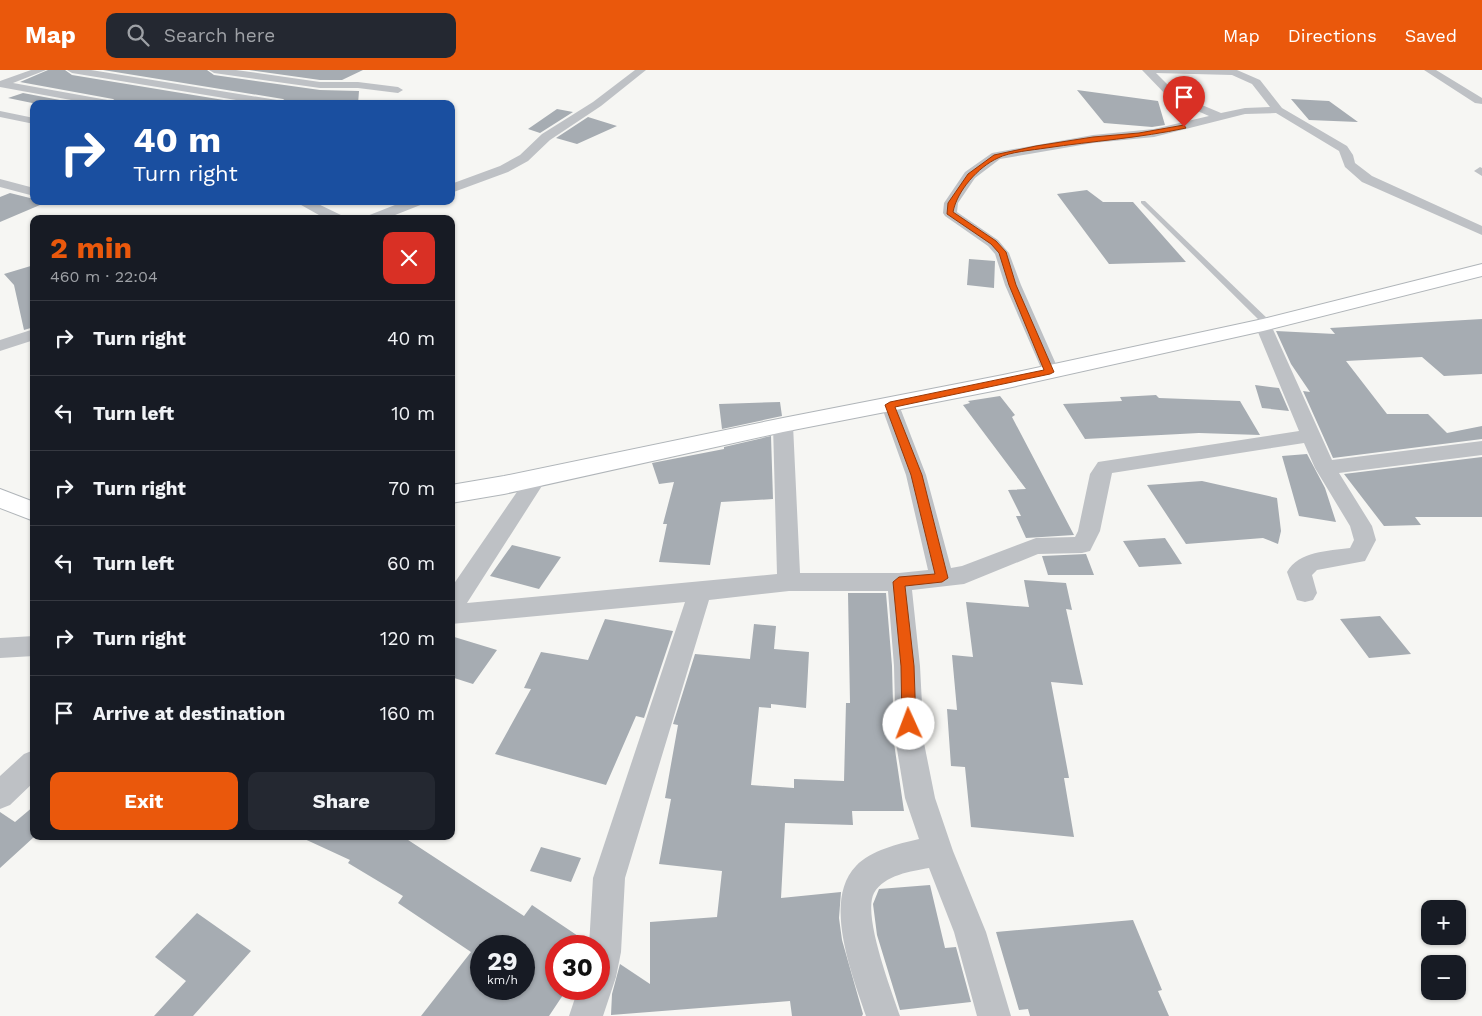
<!DOCTYPE html>
<meta charset="utf-8">
<style>
:root{--surface:#171b24;--page:#242831;--text:#f1f3f6;--muted:#9ea1a6;--line:#363941;--accent:#ea580c}
body{margin:0;font-family:"Work Sans",sans-serif;background:var(--page);color:var(--text);height:100vh;display:flex;flex-direction:column;font-size:19px;white-space:nowrap}
*{box-sizing:border-box;margin:0}
p{font-size:16px;color:var(--muted)}
.icon{flex:none;width:28px;height:28px;fill:none;stroke:currentColor;stroke-width:2;stroke-linecap:round;stroke-linejoin:round}
.map{position:relative;flex:1;overflow:hidden}
.panel{position:absolute;left:30px;top:145px;width:425px;height:625px;display:flex;flex-direction:column;background:var(--surface);border-radius:10px;box-shadow:0 1px 4px #0004}
.panel>*{flex:none}
.hud{position:absolute;left:30px;top:30px;width:425px;height:105px;border-radius:10px;box-shadow:0 1px 4px #0004;background:#1a4fa0;color:#fff;overflow:hidden}
.fabs{position:absolute;left:1421px;top:830px;display:grid;gap:10px}
.fabs a{display:grid;place-items:center;width:45px;height:45px;border-radius:10px;background:var(--surface);box-shadow:0 1px 4px #0004;font-size:25px}
.speed{position:absolute;left:470px;top:865px;display:flex;gap:10px;font-size:25px;font-weight:700;text-align:center}
.speed>*{display:grid;place-content:center;width:65px;height:65px;border-radius:50%;background:var(--surface);box-shadow:0 1px 4px #0004;line-height:1}
.speed small{font-size:12px;font-weight:400}
.speed .limit{border:8px solid #d22;background:#fff;color:#111}
.pin{position:absolute;display:grid;place-items:center;width:42px;height:42px;color:#fff;margin:-51px -21px;border-radius:50% 50% 50% 0;rotate:-45deg;box-shadow:0 0 5px #0007}
.pin .icon{rotate:45deg}
.me{position:absolute;width:55px;margin:-28px;rotate:358deg;stroke-linejoin:round;filter:drop-shadow(0 0 4px #0008)}
.turn{display:flex;align-items:center;gap:18px;height:105px;padding:0 20px;font-size:22px}
.turn .icon{width:65px;height:65px;stroke-width:2.5}
.turn b{display:block;font-size:35px;line-height:42px}
.round{display:grid;place-items:center;flex:none;width:52px;height:52px;border-radius:10px;background:var(--page)}
.overview{display:flex;align-items:center;justify-content:space-between;height:85px;padding:0 20px}
h1{font-size:30px;font-weight:700;line-height:38px;color:var(--accent)}
.button{display:flex;gap:10px;margin-top:auto;padding:10px 20px}
.button a{flex:1;height:58px;border-radius:10px;background:var(--accent);color:#fff;font-size:20px;font-weight:700;line-height:58px;text-align:center}
.button a+a{background:var(--page);color:var(--text)}
ul{padding:0;list-style:none}
li{display:flex;align-items:center;gap:15px;height:75px;padding:0 20px;border-top:1px solid var(--line)}
li div{flex:1}
li b{display:block;font-size:19px}
li em{font-style:normal}
header{display:flex;align-items:center;gap:30px;box-sizing:border-box;height:70px;padding:0 25px;background:var(--accent);color:#fff}
header strong{font-size:24px}
nav{display:flex;gap:28px;margin-inline-start:auto;font-size:18px}
.search{width:350px;height:45px;background:var(--page);display:flex;align-items:center;gap:12px;box-sizing:border-box;padding:0 18px;border-radius:10px;color:var(--muted);font-size:19px}
.map>svg:first-child{display:block}
</style>
<header>
<strong>Map</strong>
<div class="search"><svg class="icon" aria-label="search" viewBox="0 0 24 24"><circle cx="10" cy="10" r="6"/><path d="M15 15l6 6"/></svg>Search here</div>
<nav><a>Map</a><a>Directions</a><a>Saved</a></nav>
</header>
<div class="map">
<svg width="1482" height="946" viewBox="0 0 1482 946">
<rect width="100%" height="100%" fill="#f6f6f3"/>
<path fill="#a6acb2" fill-rule="evenodd" d="M48 0H65L72 5 248 34H120L113 29 20 12Z
M103 0H207L214 5 320 20 359 21 358 34H290L283 29Z
M249 0H363L342 10H320Z
M1077 20 1158 31 1165 55 1152 57 1104 53Z
M23 23 81 34H37L8 28Z
M1291 29 1329 31 1358 52 1309 50Z
M557 39 573 42 540 63 528 59Z
M588 47 617 56 577 74 556 68Z
M1087 120 1103 132H1133L1186 192 1109 194 1057 124Z
M10 123 34 129V131L47 132 0 152V127Z
M969 189 995 191 994 218 967 215Z
M34 195V257L24 260 14 215 4 204Z
M1482 249V304L1444 306 1422 287 1346 291 1387 344H1428L1447 363 1482 356V369L1333 388 1303 321 1310 322 1291 294 1276 261 1335 264 1330 258Z
M1255 315 1279 318 1289 341 1262 338Z
M1156 325 1159 328 1240 331 1260 365 1199 363 1085 369 1063 334 1122 331 1120 327Z
M1000 326 1015 345 1012 347 1074 465 1026 468 1016 446H1021L1008 420 1026 419 963 335 970 333 968 331Z
M780 332 782 346 722 359 719 334Z
M771 366 773 429 721 432 710 495 659 492 667 454H663L674 412 659 414 652 393 724 379V377Z
M1307 384 1325 418 1336 452 1299 446 1282 386Z
M1482 387V447H1415L1421 455 1384 456 1344 404Z
M1202 411 1277 428 1281 461 1278 474 1263 468 1186 474 1147 415Z
M1165 468 1182 494 1139 497 1123 471Z
M512 475 561 487 539 519 490 506Z
M1086 484 1094 505H1048L1042 486Z
M1024 510 1066 513 1072 540 1066 539 1083 615 1051 612 1069 708H1064L1074 767 971 757 965 697 951 696 947 639 957 640 952 585 973 587 966 532 1029 537Z
M848 523H886L892 596 894 673 904 741H852L853 755 785 753 781 828 841 822 839 848 842 870 863 944 862 946H792L790 931 611 945 612 924 620 894 650 914V852L717 847 722 801 659 794 671 729 665 728 678 655 673 654 695 584 750 589 754 554 776 556 774 579 809 582 806 638 771 634V638L759 637 751 715 794 718V709L844 711 846 633H850Z
M1380 546 1411 584 1369 588 1340 549Z
M605 549 673 561 644 648 636 646 606 715 495 684 531 619 524 618 541 582 588 590Z
M451 566 497 580 473 614 451 607Z
M34 736V767L0 798V742L15 752Z
M298 766H402L524 846 532 835 587 872V876H556V919H567L549 946H421L471 882 398 833 403 826 348 793 350 790ZM481 876H524V919H481Z
M541 777 581 788 571 812 530 801Z
M930 815 945 878 956 877 971 932 900 940 877 865 873 834 879 819Z
M197 843 251 881 193 946H154L186 911 155 887Z
M1133 850 1162 920 1158 921 1169 946H1030L1028 939 1019 940 996 862Z"/>
<g fill="none" stroke-linecap="round" stroke-linejoin="round">
<defs>
<path id="secondary" d="M1482 194V206L1263 261 1003 319 783 362 504 424 451 433V415L504 406 783 348 1003 305 1263 249Z
M0 419 34 432V451L0 438Z"/>
</defs>
<use href="#secondary" stroke="#b0b5b9" stroke-width="2"/>
<path fill="#bec1c5" fill-rule="evenodd" d="M1141 131H1145L1271 252V256H1265L1141 133Z"/>
<path fill="#bec1c5" fill-rule="evenodd" d="M31 0H46L13 13 113 31 118 34H93L0 17V11Z
M67 0H91L283 31 288 34H261L72 3Z
M209 0H236L320 12H358L398 17 403 20 398 23 358 18H320L214 3Z
M635 0H646L601 36 550 70 528 91 508 102 451 123V114L500 96 520 85 542 64 593 32Z
M1142 0H1237L1260 10 1282 38 1347 76 1353 85 1355 93 1372 106 1482 156V165L1362 112 1345 97 1339 81 1276 43 1245 44 1154 67 1093 73 1000 89 975 108 958 133 957 142 998 170 1009 183 1021 215 1059 301 1056 305 1050 306 1044 305 1005 215 995 184 988 176 945 146 943 143 944 133 965 102 992 83 1093 65 1154 59 1209 46 1170 29ZM1156 3 1232 5 1252 14 1270 37 1245 38 1221 43 1178 25Z
M1424 0H1436L1482 28V34L1475 33Z
M0 41 34 48V54L0 47Z
M1480 97 1482 98V106L1474 101Z
M0 109 34 118V126L0 117Z
M294 131H312L343 146 345 149H326Z
M405 131H425L423 134 385 149H365L367 146Z
M1263 250 1269 251 1271 255 1332 390 1482 371V385L1339 403 1372 456 1376 470 1365 491 1317 500 1312 505 1317 523 1313 530 1305 532 1297 530 1287 502C1299 481 1328 481 1350 478L1354 470 1350 456 1315 398 1304 373 1112 403 1100 461 1090 481 1082 483 1038 484 964 514 912 520 920 596 924 673 935 728 953 781 986 862 1011 946H977L954 862 929 798C912 801 884 805 874 823 862 845 892 922 900 946H866C853 907 822 831 856 796 871 780 898 774 919 769L905 728 896 673 894 596 888 521H789L709 530 625 808 621 882 616 907 603 946H569L578 919H599V876H589L593 808 685 532 451 554V518L530 403 537 401 544 403 547 408 467 533 777 504 773 355 776 351 783 349 790 351 793 355 800 503H899L928 500 906 405 881 335 883 331 890 329 897 331 899 335 926 405 951 498 962 496 1036 468 1075 467 1078 461 1090 404 1098 392 1299 361 1255 255 1257 251Z
M34 259V270L0 281V270Z
M34 566V586L0 588V568Z
M34 680V712L10 735 0 739V706L24 684Z"/>
<use href="#secondary" fill="#fff" fill-rule="evenodd"/>
</g>
<path fill="#ea580c" stroke="#983908" d="M1184 55 1186 58C1140 68 1093 71 1046 78 1033 80 1009 82 998 88 978 97 957 121 953 142L996 171 1006 182 1016 215 1054 302 1050 304 895 337 922 405 948 508 942 512 905 516 914 596 916 654 914 658 909 660 904 658 902 654 901 596 893 512 899 507 935 504 911 405 885 335 890 332 1044 300 1009 215 999 183 991 174 947 144 948 133 968 104 994 85 1036 76 1093 67 1139 63Z"/>
</svg>
<div class="fabs">
<a>+</a>
<a>−</a>
</div>
<div class="speed"><div>29<small>km/h</small></div><div class="limit">30</div></div>
<div class="pin" style="left:1184px;top:57px;background:#d93025"><svg class="icon" aria-label="arrive" viewBox="0 0 24 24"><path d="M6 21V4h12l-3 4 3 4H6"/></svg></div>
<svg class="me" style="left:909px;top:654px" viewBox="-20 -20 40 40"><circle r="19" fill="#fff"/><path d="M0-13L10 11 0 6-10 11z" fill="#ea580c"/></svg>
<div class="hud">
<div class="turn"><svg class="icon" aria-label="right" viewBox="0 0 24 24"><path d="M7 20v-9h11M14 6l5 5-5 5"/></svg><div><b>40 m</b>Turn right</div></div>
</div>
<section class="panel">
<div class="overview"><div><h1>2 min</h1><p>460 m · 22:04</p></div><a class="round" style="background:#d93025;color:#fff"><svg class="icon" aria-label="close" viewBox="0 0 24 24"><path d="M6 6l12 12M18 6L6 18"/></svg></a></div>
<ul>
<li><svg class="icon" aria-label="right" viewBox="0 0 24 24"><path d="M7 20v-9h11M14 6l5 5-5 5"/></svg><div><b>Turn right</b></div><em>40 m</em></li>
<li><svg class="icon" aria-label="left" viewBox="0 0 24 24"><path d="M17 20v-9H6M10 6l-5 5 5 5"/></svg><div><b>Turn left</b></div><em>10 m</em></li>
<li><svg class="icon" aria-label="right" viewBox="0 0 24 24"><path d="M7 20v-9h11M14 6l5 5-5 5"/></svg><div><b>Turn right</b></div><em>70 m</em></li>
<li><svg class="icon" aria-label="left" viewBox="0 0 24 24"><path d="M17 20v-9H6M10 6l-5 5 5 5"/></svg><div><b>Turn left</b></div><em>60 m</em></li>
<li><svg class="icon" aria-label="right" viewBox="0 0 24 24"><path d="M7 20v-9h11M14 6l5 5-5 5"/></svg><div><b>Turn right</b></div><em>120 m</em></li>
<li><svg class="icon" aria-label="arrive" viewBox="0 0 24 24"><path d="M6 21V4h12l-3 4 3 4H6"/></svg><div><b>Arrive at destination</b></div><em>160 m</em></li>
</ul>
<div class="button"><a>Exit</a><a>Share</a></div>
</section>
</div>
